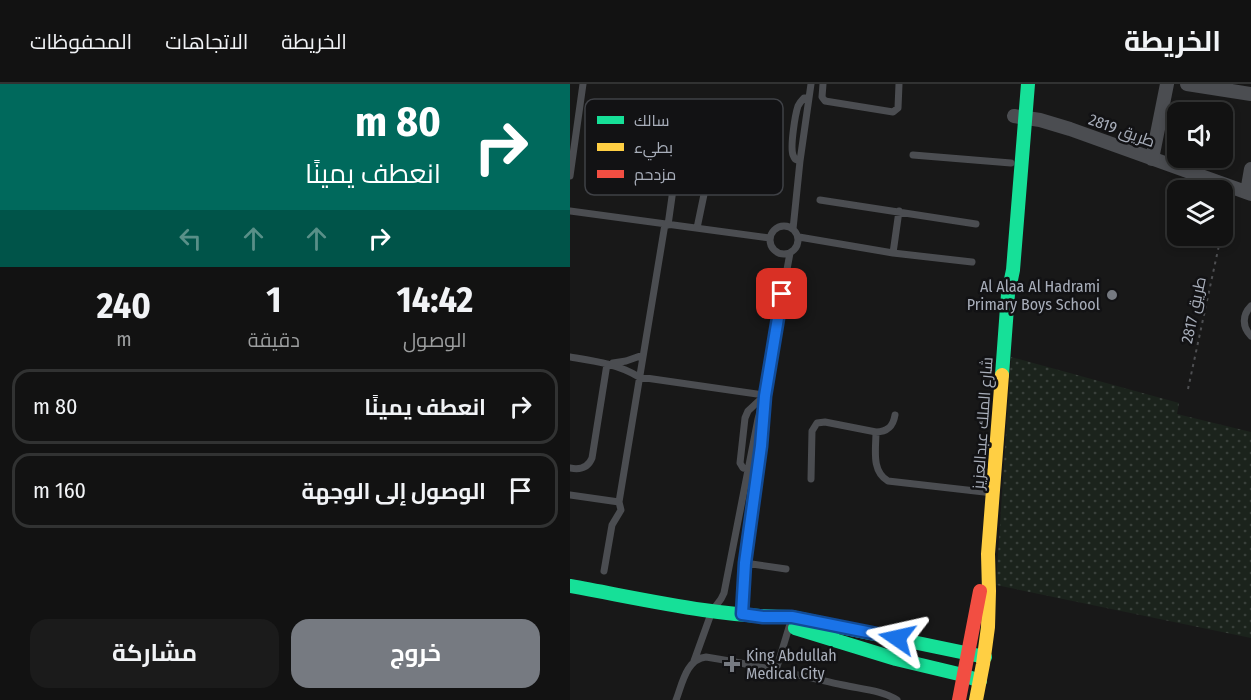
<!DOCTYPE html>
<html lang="ar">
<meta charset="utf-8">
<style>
:root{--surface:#121212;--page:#1b1b1b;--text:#f1f3f6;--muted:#9c9e9f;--line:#313232;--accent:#767a81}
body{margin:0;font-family:"Fira Sans Condensed",Cairo,sans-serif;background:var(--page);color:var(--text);direction:rtl;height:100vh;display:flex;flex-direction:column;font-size:22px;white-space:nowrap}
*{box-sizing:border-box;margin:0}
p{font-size:20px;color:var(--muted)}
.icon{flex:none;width:33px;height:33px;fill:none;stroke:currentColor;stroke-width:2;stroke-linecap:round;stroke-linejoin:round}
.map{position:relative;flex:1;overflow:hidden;direction:ltr}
.side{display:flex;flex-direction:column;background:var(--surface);width:570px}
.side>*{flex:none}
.guide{background:#00695c;color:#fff;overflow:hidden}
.buttons{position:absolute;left:597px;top:18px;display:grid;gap:12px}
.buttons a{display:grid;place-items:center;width:66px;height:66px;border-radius:12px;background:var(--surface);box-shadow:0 3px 9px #0003,0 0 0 2px var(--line);font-size:30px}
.pin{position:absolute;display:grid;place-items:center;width:51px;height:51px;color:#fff;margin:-26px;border-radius:12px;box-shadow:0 3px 9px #0006}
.me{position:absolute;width:66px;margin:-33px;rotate:281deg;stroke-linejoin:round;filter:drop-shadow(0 0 4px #0008)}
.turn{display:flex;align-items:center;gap:21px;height:126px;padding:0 30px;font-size:27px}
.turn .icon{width:78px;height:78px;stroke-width:2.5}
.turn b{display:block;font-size:42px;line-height:51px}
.lanes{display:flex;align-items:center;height:57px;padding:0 30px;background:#0003;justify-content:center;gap:30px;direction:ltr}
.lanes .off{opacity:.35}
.eta{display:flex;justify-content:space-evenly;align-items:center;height:102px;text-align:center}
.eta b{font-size:36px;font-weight:700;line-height:42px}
.cta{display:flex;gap:12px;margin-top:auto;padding:12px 30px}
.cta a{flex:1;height:69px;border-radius:18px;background:var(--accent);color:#fff;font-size:24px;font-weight:700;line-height:69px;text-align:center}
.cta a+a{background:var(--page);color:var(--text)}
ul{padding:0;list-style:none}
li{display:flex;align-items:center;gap:18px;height:75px;margin:0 12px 9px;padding:0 18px;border:3px solid var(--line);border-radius:18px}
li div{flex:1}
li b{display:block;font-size:22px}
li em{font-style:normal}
header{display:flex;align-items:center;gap:36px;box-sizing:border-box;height:84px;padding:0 30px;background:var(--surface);border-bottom:2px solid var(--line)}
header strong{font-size:28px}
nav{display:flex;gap:33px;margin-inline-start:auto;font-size:21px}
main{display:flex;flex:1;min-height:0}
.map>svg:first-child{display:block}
</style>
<header>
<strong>الخريطة</strong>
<nav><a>الخريطة</a><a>الاتجاهات</a><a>المحفوظات</a></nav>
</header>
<main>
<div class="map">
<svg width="681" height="616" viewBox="0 0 681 616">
<defs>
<pattern id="park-dots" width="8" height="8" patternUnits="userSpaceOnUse" patternTransform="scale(1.5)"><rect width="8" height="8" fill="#1b231c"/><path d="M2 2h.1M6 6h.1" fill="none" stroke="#39403b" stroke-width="1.8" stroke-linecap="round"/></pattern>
</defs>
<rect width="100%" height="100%" fill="#181818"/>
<path fill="url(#park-dots)" d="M441 273 609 319 607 330 681 348V554L426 501Z"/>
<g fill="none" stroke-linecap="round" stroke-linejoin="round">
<path stroke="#4e4f52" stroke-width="2" stroke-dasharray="3 4.5" stroke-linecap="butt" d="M652 145 658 117
M618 305 651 152"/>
<path stroke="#4b4d51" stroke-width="7" d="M253 0 252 13 255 17 323 28 328 24 329 0
M343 71 441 79
M230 77C225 75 225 76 223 71 220 63 225 31 228 22 230 18 230 18 234 14H239
M0 92 13 0
M250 116 406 140
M0 127 200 154
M98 141 107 77
M200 156a14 14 0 1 1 28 0a14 14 0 1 1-28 0Z
M127 144 137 96C147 87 164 94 176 95
M223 145 230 77 241 0
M229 153 323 169 402 178
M323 169 329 127
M681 222C672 231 672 243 681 252
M0 273C24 277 48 280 69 293L194 311
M43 279 56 277 73 271
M306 348C306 365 301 387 318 397L423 409
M0 384C10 386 18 384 22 374L37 280
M179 385 173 384 170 379 175 334 178 327 193 313
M241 395 242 347 247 339 255 338 306 348C317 348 323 343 325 331
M0 411 49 418
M175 479 216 485
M34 487 42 441 51 426 49 418 95 140
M172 530 175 479 191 362 194 326
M124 577 142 527 151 515 154 509 188 335 194 311 220 169
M206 586 220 540
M106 616C112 601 116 575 136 573 182 580 228 591 273 601 290 605 312 606 327 616"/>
<path stroke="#4b4d51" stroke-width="14" d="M617 0 681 10
M444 32 470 36 500 45 681 110
M582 75 597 0
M677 108 681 85"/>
<path stroke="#16e098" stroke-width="14" d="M432 291 438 210 443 186 458 0
M0 502C73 515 147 533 222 533L415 573
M225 544 326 575 393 591 410 597"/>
<path stroke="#ffcf43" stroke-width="14" d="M406 616 413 580 418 543 419 507 418 470 432 291"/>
<path stroke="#f24e42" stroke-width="14" d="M389 616 410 507"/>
</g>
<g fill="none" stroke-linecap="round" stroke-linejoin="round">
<defs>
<path id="route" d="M212 210 195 312 191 362 175 479 172 530 193 533H222L327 554"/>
</defs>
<use href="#route" stroke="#114b97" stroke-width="15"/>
<use href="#route" stroke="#1a73e8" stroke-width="10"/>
</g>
<g fill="#767a81" stroke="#121214" stroke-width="2">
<circle cx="542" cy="211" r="6"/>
<path d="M159 571h6v6h6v6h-6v6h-6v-6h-6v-6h6z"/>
</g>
<g text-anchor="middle" stroke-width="5" stroke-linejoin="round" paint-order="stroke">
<g font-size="16" fill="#a8aeba" stroke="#121214">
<text transform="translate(552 46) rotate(20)" y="6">طريق 2819</text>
<text transform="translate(623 226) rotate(-78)" y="6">طريق 2817</text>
<text transform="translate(412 339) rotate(-86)" y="6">شارع الملك عبدالعزيز</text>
</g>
<g font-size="16" fill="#a8aeba" stroke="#121214" text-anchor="end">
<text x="530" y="208">Al Alaa Al Hadrami<tspan x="530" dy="18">Primary Boys School</tspan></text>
<text x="176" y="577" text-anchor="start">King Abdullah<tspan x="176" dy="18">Medical City</tspan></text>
</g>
</g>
<rect x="15" y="15" width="198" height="96" rx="9" fill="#121214" stroke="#3f4146" stroke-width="1.5"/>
<rect x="27" y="32" width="27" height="8" fill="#16e098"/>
<rect x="27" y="59" width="27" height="8" fill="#ffcf43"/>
<rect x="27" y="86" width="27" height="8" fill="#f24e42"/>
<g font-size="16" fill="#a8aeba">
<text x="64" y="42">سالك</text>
<text x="64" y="69">بطيء</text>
<text x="64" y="96">مزدحم</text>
</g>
</svg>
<div class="buttons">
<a><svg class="icon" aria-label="sound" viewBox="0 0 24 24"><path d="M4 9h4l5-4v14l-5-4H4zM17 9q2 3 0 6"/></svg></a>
<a><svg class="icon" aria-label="layers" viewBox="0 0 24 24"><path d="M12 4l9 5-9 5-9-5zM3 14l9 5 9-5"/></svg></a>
</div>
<div class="pin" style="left:212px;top:210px;background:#d93025"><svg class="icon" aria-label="arrive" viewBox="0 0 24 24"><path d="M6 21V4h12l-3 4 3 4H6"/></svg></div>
<svg class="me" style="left:327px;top:554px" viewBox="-20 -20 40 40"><path d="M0-17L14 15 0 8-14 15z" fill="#1a73e8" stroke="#fff" stroke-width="4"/></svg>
</div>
<section class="side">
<div class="guide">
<div class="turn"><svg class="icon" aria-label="right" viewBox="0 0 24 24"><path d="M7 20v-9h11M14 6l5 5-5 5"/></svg><div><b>80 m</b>انعطف يمينًا</div></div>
<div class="lanes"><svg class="icon off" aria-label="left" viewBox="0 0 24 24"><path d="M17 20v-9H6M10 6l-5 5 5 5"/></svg><svg class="icon off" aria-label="ahead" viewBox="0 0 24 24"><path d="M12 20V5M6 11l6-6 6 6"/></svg><svg class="icon off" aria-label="ahead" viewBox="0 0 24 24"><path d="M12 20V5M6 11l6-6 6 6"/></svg><svg class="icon" aria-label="right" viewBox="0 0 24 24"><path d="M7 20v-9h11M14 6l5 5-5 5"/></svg></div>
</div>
<div class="eta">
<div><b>14:42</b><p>الوصول</p></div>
<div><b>1</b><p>دقيقة</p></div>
<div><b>240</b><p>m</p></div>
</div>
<ul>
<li><svg class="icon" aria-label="right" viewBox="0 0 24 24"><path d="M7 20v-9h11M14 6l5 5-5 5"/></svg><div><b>انعطف يمينًا</b></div><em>80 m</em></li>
<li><svg class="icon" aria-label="arrive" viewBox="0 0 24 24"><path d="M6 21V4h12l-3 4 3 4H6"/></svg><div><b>الوصول إلى الوجهة</b></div><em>160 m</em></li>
</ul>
<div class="cta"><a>خروج</a><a>مشاركة</a></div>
</section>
</main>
